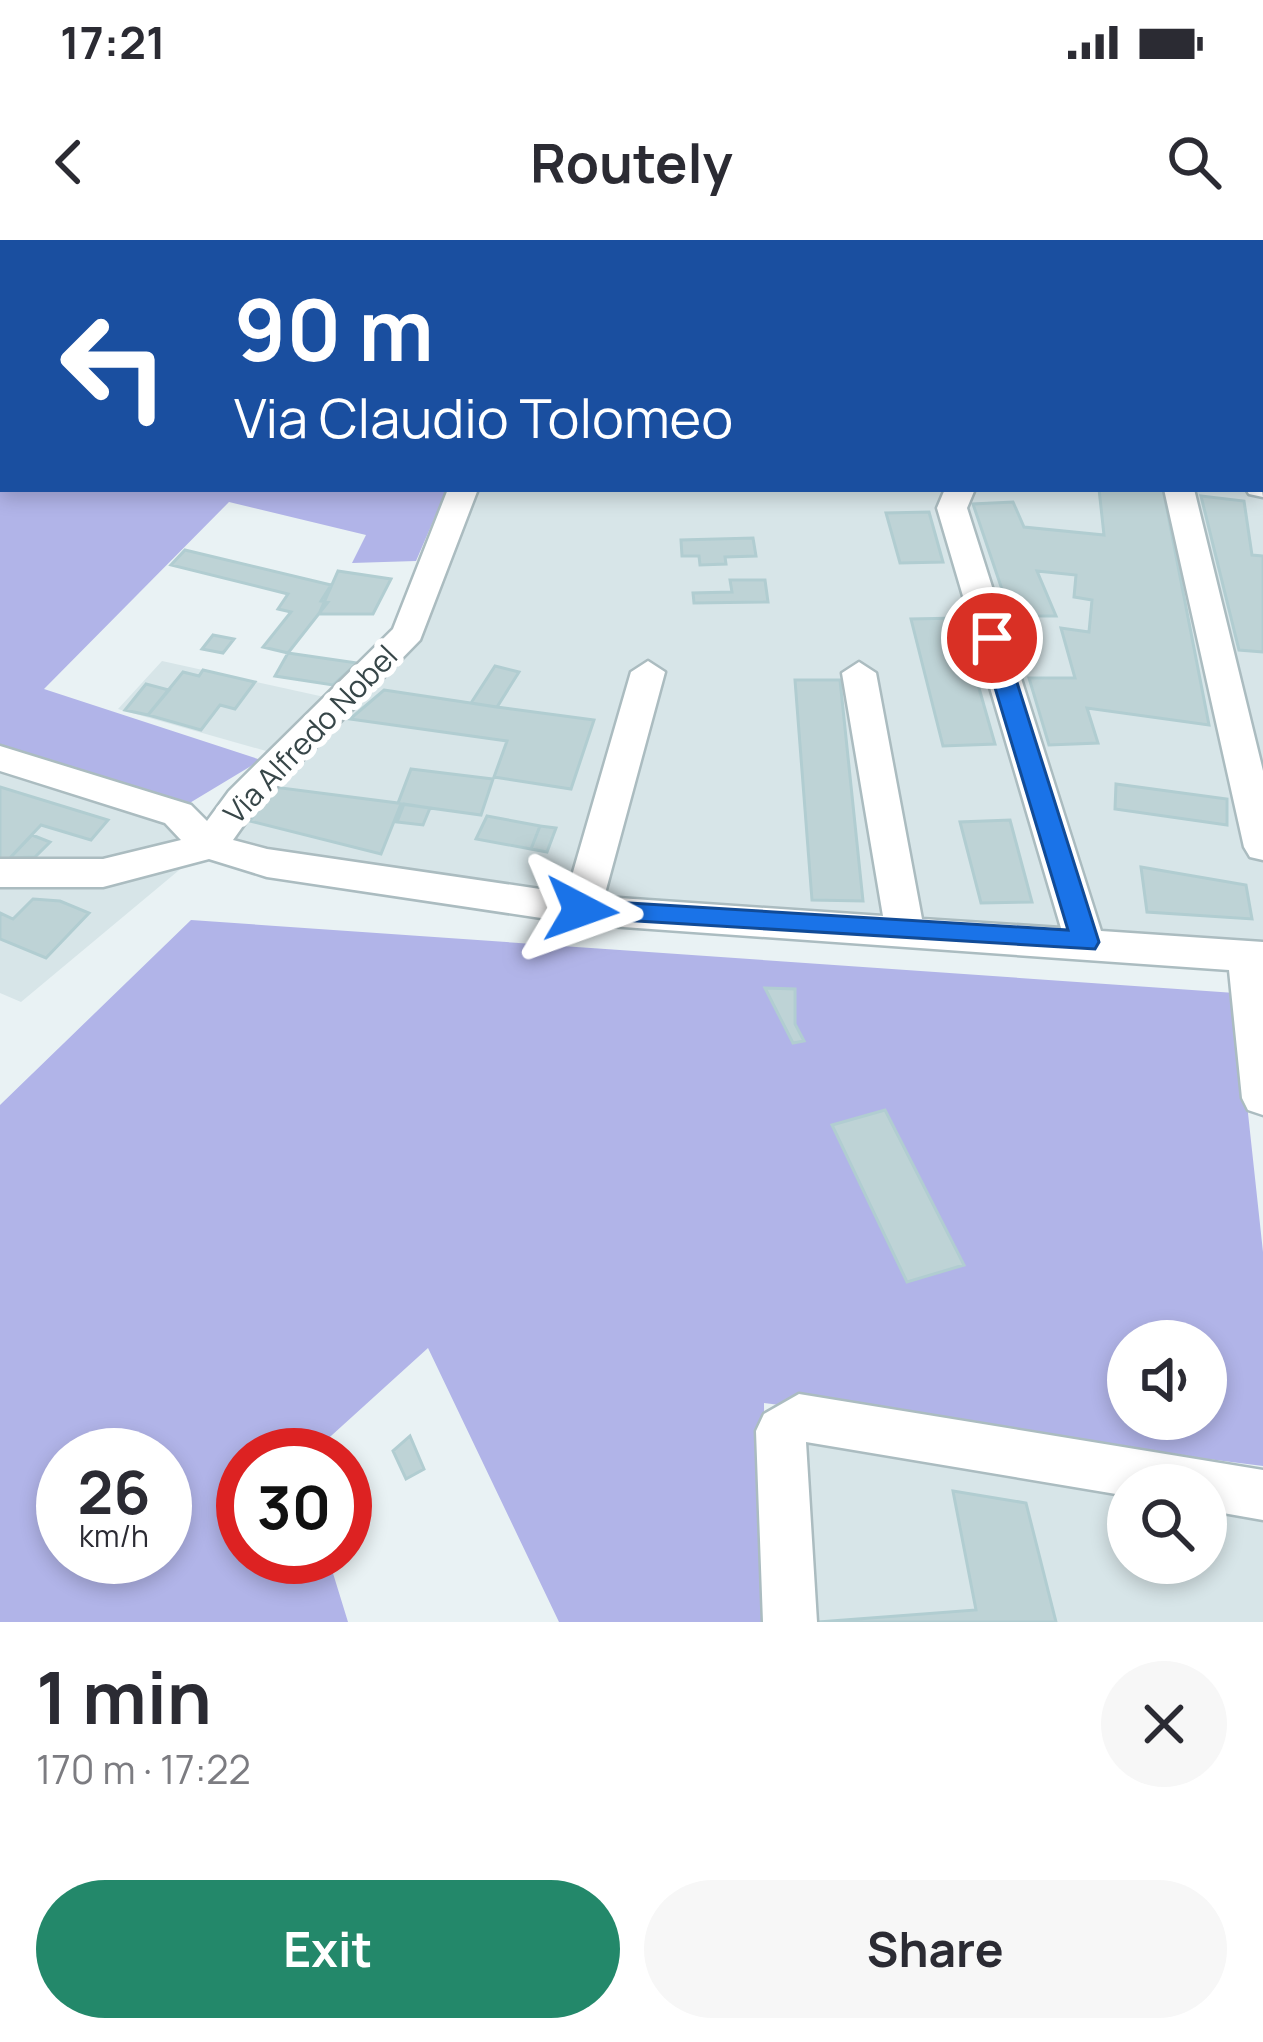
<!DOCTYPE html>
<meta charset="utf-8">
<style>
:root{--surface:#fff;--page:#f7f7f7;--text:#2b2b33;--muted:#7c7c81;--accent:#23886a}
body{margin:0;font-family:Manrope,sans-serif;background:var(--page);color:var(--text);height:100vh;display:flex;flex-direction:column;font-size:45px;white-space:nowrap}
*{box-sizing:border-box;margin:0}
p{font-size:39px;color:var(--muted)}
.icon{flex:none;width:66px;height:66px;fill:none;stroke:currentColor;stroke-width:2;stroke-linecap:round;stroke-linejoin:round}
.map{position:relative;height:1382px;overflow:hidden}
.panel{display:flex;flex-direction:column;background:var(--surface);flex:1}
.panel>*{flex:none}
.top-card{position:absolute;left:0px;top:0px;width:1263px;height:252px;box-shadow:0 6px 18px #0003;background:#1a4fa0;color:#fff;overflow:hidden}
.buttons{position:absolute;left:1107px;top:1080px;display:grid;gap:24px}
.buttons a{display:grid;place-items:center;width:120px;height:120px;border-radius:50%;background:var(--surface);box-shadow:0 6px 18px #0003;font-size:60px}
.speed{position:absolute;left:36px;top:1188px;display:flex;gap:24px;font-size:60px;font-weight:700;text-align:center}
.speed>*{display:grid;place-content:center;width:156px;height:156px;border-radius:50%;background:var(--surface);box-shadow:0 6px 18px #0003;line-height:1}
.speed small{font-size:30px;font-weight:400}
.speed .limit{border:18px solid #d22;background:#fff;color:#111}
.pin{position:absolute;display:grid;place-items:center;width:102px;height:102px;color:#fff;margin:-51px;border:6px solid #fff;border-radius:50%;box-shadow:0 3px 12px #0007}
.me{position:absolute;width:132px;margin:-66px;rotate:94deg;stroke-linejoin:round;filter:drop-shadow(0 0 9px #0008)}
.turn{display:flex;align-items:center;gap:42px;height:252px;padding:0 36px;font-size:54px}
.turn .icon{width:156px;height:156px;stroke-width:2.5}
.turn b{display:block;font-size:84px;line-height:102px}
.round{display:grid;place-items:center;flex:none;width:126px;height:126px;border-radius:63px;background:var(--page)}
.overview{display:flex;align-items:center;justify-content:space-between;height:204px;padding:0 36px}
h1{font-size:72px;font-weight:700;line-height:90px}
.button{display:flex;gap:24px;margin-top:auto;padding:24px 36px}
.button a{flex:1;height:138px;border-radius:72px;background:var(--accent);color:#fff;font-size:48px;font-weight:700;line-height:138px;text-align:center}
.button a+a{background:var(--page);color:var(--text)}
.status{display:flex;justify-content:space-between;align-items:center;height:84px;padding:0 60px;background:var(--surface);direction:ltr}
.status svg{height:33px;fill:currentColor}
header{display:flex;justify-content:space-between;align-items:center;height:156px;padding:0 36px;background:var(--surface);font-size:54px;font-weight:700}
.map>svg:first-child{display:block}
</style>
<div class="status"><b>17:21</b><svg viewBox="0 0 49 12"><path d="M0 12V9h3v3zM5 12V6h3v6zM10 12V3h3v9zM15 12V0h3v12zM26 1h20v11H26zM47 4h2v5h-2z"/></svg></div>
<header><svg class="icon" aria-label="back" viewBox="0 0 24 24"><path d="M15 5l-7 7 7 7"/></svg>Routely<svg class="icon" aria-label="search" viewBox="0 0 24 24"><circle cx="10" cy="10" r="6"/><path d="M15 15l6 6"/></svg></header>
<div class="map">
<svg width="1263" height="1382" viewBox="0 0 1263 1382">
<rect width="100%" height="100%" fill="#e9f2f4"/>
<path fill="#d7e5e8" d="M460 0H1263V805L1253 715 605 667 202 611 21 762 0 753V517L206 596 280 515 118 469 162 421 338 460 414 358 452 249H1260V3Z
M792 1185 1128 1245V1323H1206V1247L1263 1256V1382H804Z"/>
<path fill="#b1b4e8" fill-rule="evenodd" d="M0 0H457L3 3V249H447L416 321 352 323 366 295 229 262 44 449 261 520 183 567 0 504Z
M191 680 1235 753 1263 1012V1226L764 1163 765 1382H559L428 1108 310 1215H243V1317H328L348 1382H0V865ZM1128 1101H1206V1179H1128ZM63 1215H165V1317H63Z"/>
<path fill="#bed3d6" stroke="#b1cdd1" stroke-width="3" d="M1099 249H1163L1209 485 1087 468 1098 503 1049 505 1029 438H1075L1061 388 1089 392 1092 360 1074 357 1076 335 1037 331 1056 376H1011L973 264 1013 262 1024 287 1104 295Z
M1201 256 1244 261 1252 315 1263 316V412L1239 410Z
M929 272 943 322 900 323 886 273Z
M753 298 756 316 725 317 726 324 700 325 699 316H682L681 300Z
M185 310 331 345 321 361 328 362 288 413 263 407 291 372 278 369 288 354 171 325Z
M338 331 391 339 373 374H319Z
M730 340H765L768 362 694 363 693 353 732 352Z
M959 378 995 504 943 506 911 379Z
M213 395 234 399 223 413 202 409Z
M288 413 357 423 333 445 275 436Z
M495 426 519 432 497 467 471 463Z
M203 430 255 442 235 469 220 465 201 490 148 475 183 432 199 436Z
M795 440H840L863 661 812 660Z
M146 444 169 450 148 475 125 470Z
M384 450 497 467 594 480 571 549 494 537 507 501 350 479Z
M411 529 493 539 481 575 401 564 381 614 250 581 274 547 398 563Z
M1116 544 1227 559V585L1115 569Z
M0 547 108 580 91 600 41 585 7 621 0 620Z
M404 564 430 568 423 585 397 582Z
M487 576 540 586 531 609 476 599Z
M1010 580 1032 662 981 663 960 582Z
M540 586 556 588 547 612 531 609Z
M32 595 50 602 35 617 10 618Z
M1141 627 1246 645 1252 679 1147 672Z
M33 659 60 661 89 673 46 718 0 699V673L13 679Z
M765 748 795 749V784L804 801 793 803Z
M885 870 964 1025 907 1042 832 885Z
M410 1196 424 1229 406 1239 393 1211Z
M953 1251 1026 1263 1056 1382H818L976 1370Z"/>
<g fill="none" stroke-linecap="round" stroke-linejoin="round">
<defs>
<path id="minor" d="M968 0H999L1001 3H970Z
M1260 88 1263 89V105L1260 104Z
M1260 239 1263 257 1249 254 1246 249H1260Z
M448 249H478L420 400 255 569 233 600 267 609 567 653 631 432 648 421 665 432 604 657 883 676 842 433 859 422 876 433 922 679 1061 688 937 268 945 249H975L967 268 1101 691 1263 702V875L1248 870 1242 858 1229 730 581 684 267 637 209 619 103 647H0V619H103L181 600 165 583 0 531V506L191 565 207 581 229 551 393 389Z
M1164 249H1194L1263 531V620L1250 617 1244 607Z
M799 1154 1263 1230V1280L1206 1270V1245H1128V1256L806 1202 817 1382H763L756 1191 764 1174Z"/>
</defs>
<use href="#minor" stroke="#abbcc0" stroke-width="5"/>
<use href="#minor" fill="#fff" fill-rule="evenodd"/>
</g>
<path fill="#1a73e8" stroke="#114b97" stroke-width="3" d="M992 390 1003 398 1099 702 1095 709 572 677 568 670 581 660 1068 690 980 398Z"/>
<g text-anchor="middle" stroke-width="12" stroke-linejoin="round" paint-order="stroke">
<g font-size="30" fill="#374648" stroke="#fff">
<text transform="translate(311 495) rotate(-46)" y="10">Via Alfredo Nobel</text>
</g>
</g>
</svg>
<div class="buttons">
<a><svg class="icon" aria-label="sound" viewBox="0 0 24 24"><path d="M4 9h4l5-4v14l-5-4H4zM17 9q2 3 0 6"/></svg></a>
<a><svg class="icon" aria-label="search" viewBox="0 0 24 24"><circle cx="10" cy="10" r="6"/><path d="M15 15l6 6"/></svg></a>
</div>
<div class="speed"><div>26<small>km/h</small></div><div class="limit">30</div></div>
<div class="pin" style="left:992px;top:398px;background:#d93025"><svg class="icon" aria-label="arrive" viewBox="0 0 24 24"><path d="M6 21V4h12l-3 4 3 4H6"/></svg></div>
<svg class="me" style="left:581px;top:670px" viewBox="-20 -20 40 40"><path d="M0-17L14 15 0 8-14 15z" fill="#1a73e8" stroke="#fff" stroke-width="4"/></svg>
<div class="top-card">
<div class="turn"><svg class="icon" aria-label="left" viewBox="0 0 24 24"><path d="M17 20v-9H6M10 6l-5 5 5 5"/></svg><div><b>90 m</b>Via Claudio Tolomeo</div></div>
</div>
</div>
<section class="panel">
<div class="overview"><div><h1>1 min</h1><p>170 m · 17:22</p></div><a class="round"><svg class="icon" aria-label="close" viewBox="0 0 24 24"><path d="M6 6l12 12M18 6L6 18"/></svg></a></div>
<div class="button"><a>Exit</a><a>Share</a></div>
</section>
